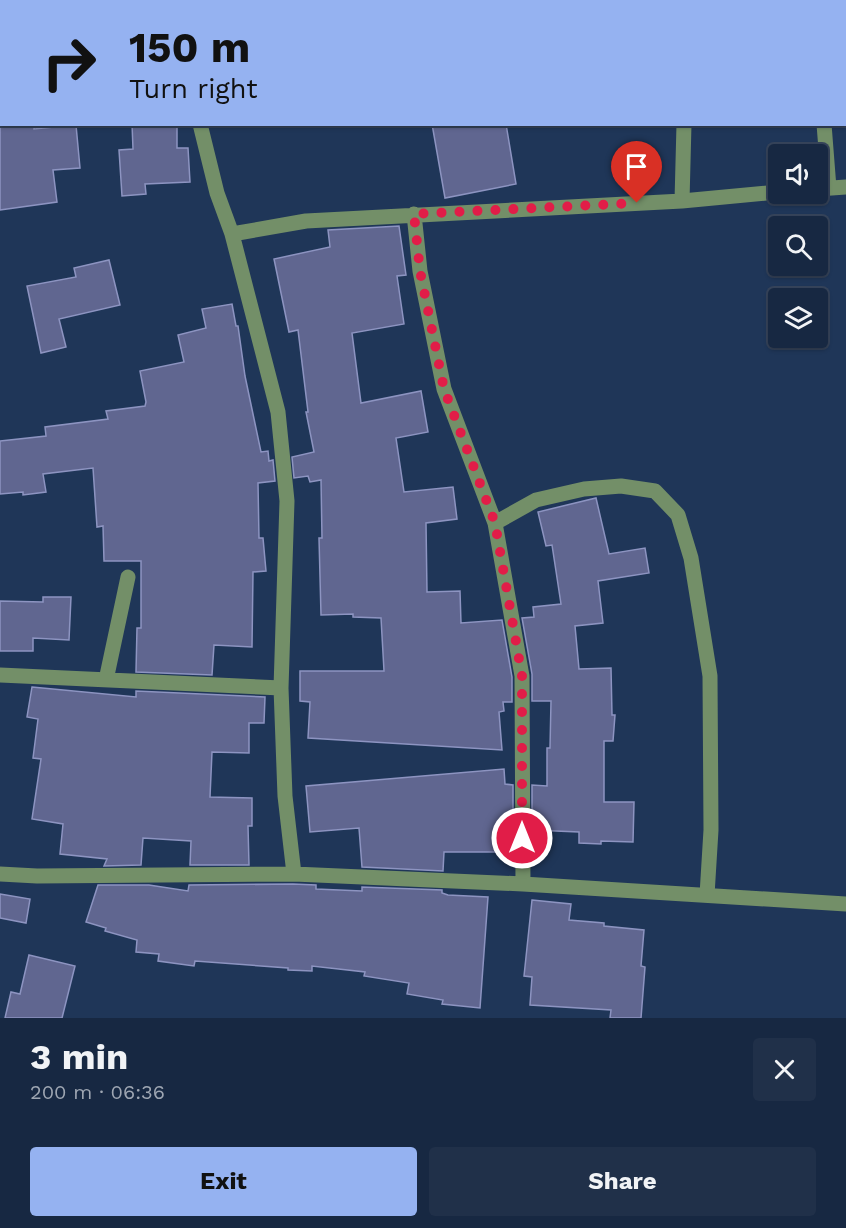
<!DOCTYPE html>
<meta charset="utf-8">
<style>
:root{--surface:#172842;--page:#203049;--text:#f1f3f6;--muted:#9ea6b2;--line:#36445b;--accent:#95b2f1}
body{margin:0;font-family:"Work Sans",sans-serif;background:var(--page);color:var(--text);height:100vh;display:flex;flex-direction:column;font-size:22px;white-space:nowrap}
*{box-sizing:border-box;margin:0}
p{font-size:20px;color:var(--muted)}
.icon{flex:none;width:33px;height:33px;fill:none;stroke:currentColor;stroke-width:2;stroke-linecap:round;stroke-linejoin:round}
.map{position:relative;height:1018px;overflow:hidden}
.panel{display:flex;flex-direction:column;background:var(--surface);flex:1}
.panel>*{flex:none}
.hud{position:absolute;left:0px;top:0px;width:846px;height:126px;box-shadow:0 2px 4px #0004,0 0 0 2px var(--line);background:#95b2f1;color:#111;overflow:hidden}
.tools{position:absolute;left:768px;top:144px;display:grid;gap:12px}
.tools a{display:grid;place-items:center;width:60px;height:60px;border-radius:6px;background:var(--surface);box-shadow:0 2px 4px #0004,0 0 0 2px var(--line);font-size:30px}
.pin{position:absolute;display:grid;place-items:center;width:51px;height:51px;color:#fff;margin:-62px -26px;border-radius:50% 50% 50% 0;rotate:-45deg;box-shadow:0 0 6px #0007}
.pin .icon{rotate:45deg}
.me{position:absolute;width:66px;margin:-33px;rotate:0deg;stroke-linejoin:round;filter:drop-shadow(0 0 4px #0008)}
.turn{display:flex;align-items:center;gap:21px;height:126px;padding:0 30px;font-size:27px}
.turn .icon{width:78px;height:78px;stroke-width:2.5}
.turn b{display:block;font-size:42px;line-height:51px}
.round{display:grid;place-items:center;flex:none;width:63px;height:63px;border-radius:6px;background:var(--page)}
.overview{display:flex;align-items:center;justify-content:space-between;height:102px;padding:0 30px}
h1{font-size:36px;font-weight:700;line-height:45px}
.action{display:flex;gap:12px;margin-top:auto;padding:12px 30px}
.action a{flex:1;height:69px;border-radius:6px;background:var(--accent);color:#111;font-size:24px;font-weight:700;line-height:69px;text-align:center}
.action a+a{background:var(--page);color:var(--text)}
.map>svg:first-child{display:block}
</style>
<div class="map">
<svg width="846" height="1018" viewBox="0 0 846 1018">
<rect width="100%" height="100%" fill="#1f3658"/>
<path fill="#606690" stroke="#8d94c1" stroke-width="1.5" d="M12 124H34V129L76 125 80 168 53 170 57 202 0 210V126Z
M132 124H177V148H188L190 182 145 184 146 194 122 196 119 150 133 149Z
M432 124H506L516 184 445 198Z
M399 226 406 275 397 276 404 324 352 333 361 403 421 391 428 432 396 438 404 492 453 487 457 519 426 523 427 592 460 591 461 623 502 620 512 677V702H503L504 711 499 712 502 750 308 738 310 702 300 701V671H384L381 618 353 617V614L321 615 319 538H322L321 480 310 482 308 476 294 478 292 457 314 452 306 412H308L298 330 289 332 274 259 330 247 328 230Z
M109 260 120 305 59 319 66 347 41 353 27 286 76 277 74 268Z
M232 304 236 326H238L245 376 261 452 268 451 269 461 273 460 275 481 258 483 259 538H263L266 571 253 572 252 647 214 645 212 675 136 672 137 628H141V561H104L103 526 97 527 93 468 43 474 46 492 23 495V492L0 494V441L46 436 45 427 108 419 106 411 145 406 146 402 140 371 184 362 178 335 206 328 202 309Z
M596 498 609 554 645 548 649 573 598 581 603 623 575 626 579 669 611 668 612 715H615L613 741H604V802H634L633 842 601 841V844L579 843V832L532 830V785L547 786V748H550L551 701H532V674L522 618 534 617 533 607 561 604 552 545 546 546 538 512Z
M43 597H71L69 640 33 638V651H0V601L43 602Z
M32 687 136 697V691L265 697 264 723H249V753L212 752 210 797 252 798V826H248L249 865H190L191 841 143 838 141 865 104 866 107 859 60 854 63 824 32 819 41 759 33 758 38 719 27 717Z
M504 769 505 784 513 785V830H507V852H444L443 871 362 867 359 828 310 832 306 786Z
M293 884 316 885V889L362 891V887L442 890V893L448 895 488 897 480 1008 442 1004 443 1000 407 994 409 983 364 976 365 972 312 966V971L288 970V968L195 961 194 966 158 961 159 954 136 952 137 940 105 931 106 928 86 922 98 885H149L188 891 189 885Z
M0 894 30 899 26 923 0 918Z
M532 900 571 904 569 920 604 923V926L644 930 641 966 645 967 641 1018H610L611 1010 530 1005 532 977 524 976Z
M29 955 75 966 62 1018H5L11 992 20 994Z"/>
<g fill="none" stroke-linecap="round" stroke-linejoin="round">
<path stroke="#738f68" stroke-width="15" d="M191 0V2
M687 2V0
M0 83H2
M200 124 217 193 232 234
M824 124 829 188
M818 189 846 187
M778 192 682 201 306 221 232 234 278 412 287 501 281 688 285 796 294 874 523 884 846 904
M682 201 684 124
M414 214 420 271 444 389 495 523 522 676 523 884
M495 523 536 500 584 489 621 486 655 491 678 515 691 558 710 676 711 830 707 895
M0 675 281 688
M106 680 128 577
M0 874 37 876 294 874"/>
</g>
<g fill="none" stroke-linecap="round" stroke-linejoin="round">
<path stroke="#e11d48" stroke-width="10" stroke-dasharray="0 18" d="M522 838V676L495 523 444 389 420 271 414 214 637 203"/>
</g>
</svg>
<div class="tools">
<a><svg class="icon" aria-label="sound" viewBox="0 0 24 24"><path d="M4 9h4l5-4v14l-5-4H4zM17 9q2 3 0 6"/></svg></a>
<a><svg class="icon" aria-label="search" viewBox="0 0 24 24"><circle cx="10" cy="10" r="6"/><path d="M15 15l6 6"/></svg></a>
<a><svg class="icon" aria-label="layers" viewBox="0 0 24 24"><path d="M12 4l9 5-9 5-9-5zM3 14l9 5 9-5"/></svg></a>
</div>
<div class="pin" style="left:637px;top:203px;background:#d93025"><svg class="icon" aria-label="arrive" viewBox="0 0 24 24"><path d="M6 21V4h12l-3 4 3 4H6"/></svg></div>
<svg class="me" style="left:522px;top:838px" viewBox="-20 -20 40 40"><circle r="17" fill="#e11d48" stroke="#fff" stroke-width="3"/><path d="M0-11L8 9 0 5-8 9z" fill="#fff"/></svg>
<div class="hud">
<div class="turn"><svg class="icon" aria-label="right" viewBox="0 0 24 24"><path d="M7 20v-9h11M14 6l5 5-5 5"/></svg><div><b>150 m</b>Turn right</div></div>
</div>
</div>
<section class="panel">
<div class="overview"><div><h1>3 min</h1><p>200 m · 06:36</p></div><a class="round"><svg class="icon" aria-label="close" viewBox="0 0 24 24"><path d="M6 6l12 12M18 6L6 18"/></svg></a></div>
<div class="action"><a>Exit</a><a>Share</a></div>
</section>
